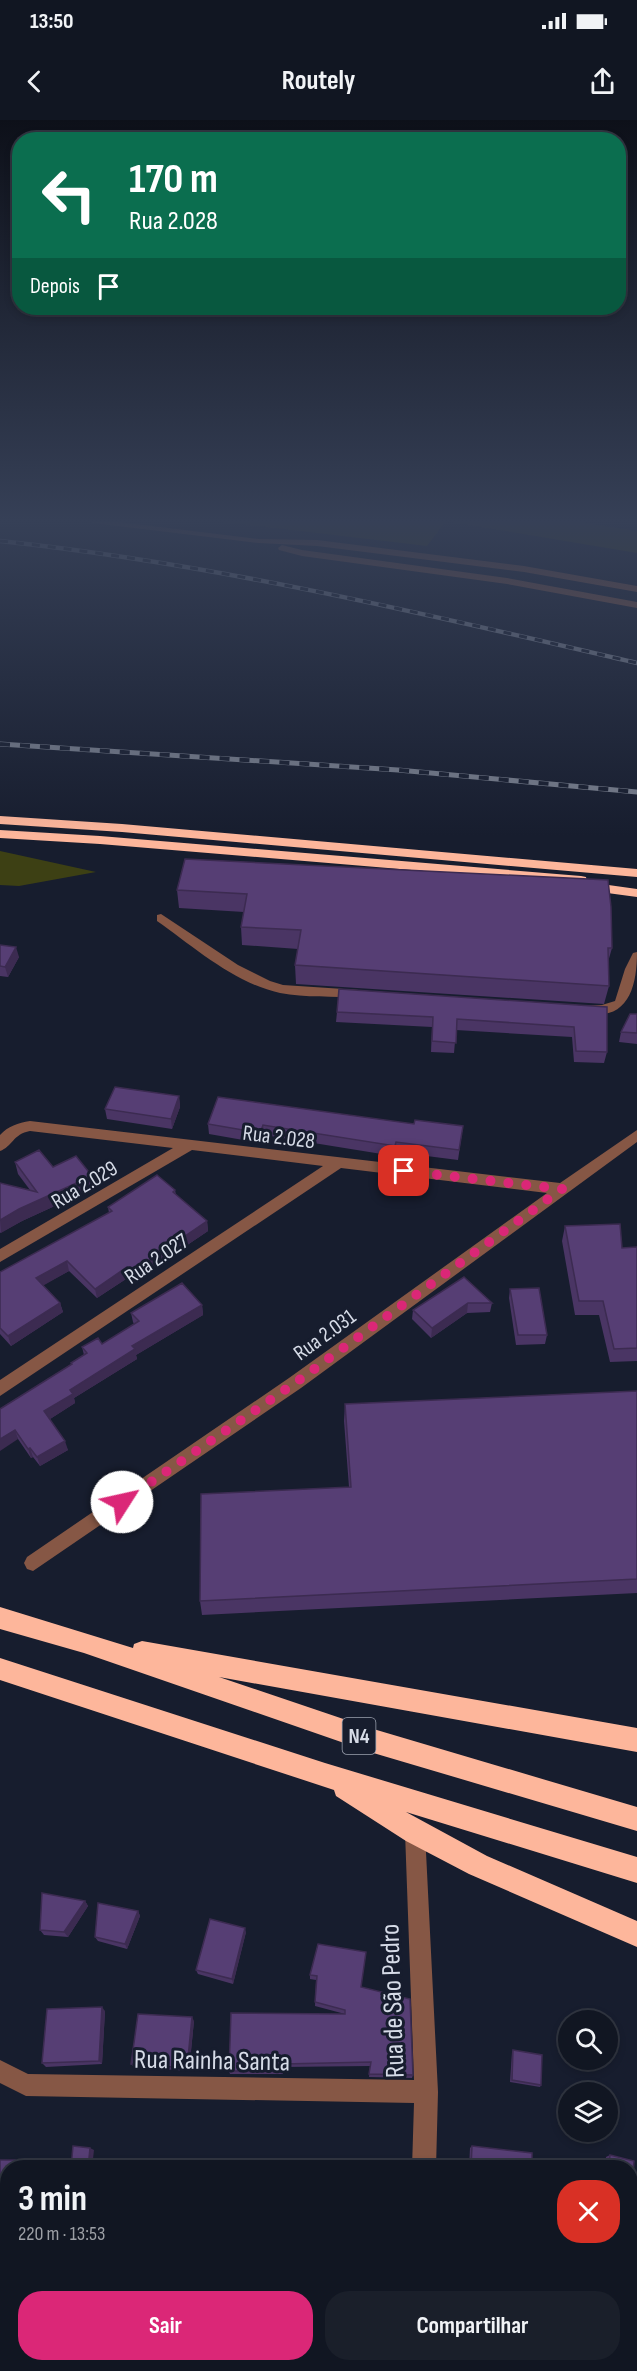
<!DOCTYPE html>
<html lang="pt">
<meta charset="utf-8">
<style>
:root{--surface:#111622;--page:#1a1f2a;--text:#f1f3f6;--muted:#9c9fa5;--line:#303540;--accent:#db2777}
body{margin:0;font-family:"Sofia Sans Condensed",sans-serif;background:var(--page);color:var(--text);height:100vh;display:flex;flex-direction:column;font-size:22px;white-space:nowrap}
*{box-sizing:border-box;margin:0}
p{font-size:20px;color:var(--muted)}
.icon{flex:none;width:33px;height:33px;fill:none;stroke:currentColor;stroke-width:2;stroke-linecap:round;stroke-linejoin:round}
.map{position:relative;flex:1;overflow:hidden}
.details{position:absolute;left:0px;top:2040px;width:638px;height:212px;display:flex;flex-direction:column;background:var(--surface);border-radius:24px 24px 0 0;box-shadow:0 3px 9px #0003,0 0 0 2px var(--line)}
.details>*{flex:none}
.guide{position:absolute;left:12px;top:12px;width:614px;height:183px;border-radius:24px;box-shadow:0 3px 9px #0003,0 0 0 2px var(--line);background:#0b6e4f;color:#fff;overflow:hidden}
.controls{position:absolute;left:558px;top:1890px;display:grid;gap:12px}
.controls a{display:grid;place-items:center;width:60px;height:60px;border-radius:50%;background:var(--surface);box-shadow:0 3px 9px #0003,0 0 0 2px var(--line);font-size:30px}
.pin{position:absolute;display:grid;place-items:center;width:51px;height:51px;color:#fff;margin:-26px;border-radius:12px;box-shadow:0 3px 9px #0006}
.me{position:absolute;width:66px;margin:-33px;rotate:55deg;stroke-linejoin:round;filter:drop-shadow(0 0 4px #0008)}
.turn{display:flex;align-items:center;gap:21px;height:126px;padding:0 18px;font-size:27px}
.turn .icon{width:78px;height:78px;stroke-width:2.5}
.turn b{display:block;font-size:42px;line-height:51px}
.then{display:flex;align-items:center;height:57px;padding:0 18px;background:#0003;gap:12px;font-size:22px}
.round{display:grid;place-items:center;flex:none;width:63px;height:63px;border-radius:24px;background:var(--page)}
.headline{display:flex;align-items:center;justify-content:space-between;height:102px;padding:0 18px}
h1{font-size:36px;font-weight:700;line-height:45px}
.action{display:flex;gap:12px;margin-top:auto;padding:12px 18px}
.action a{flex:1;height:69px;border-radius:24px;background:var(--accent);color:#fff;font-size:24px;font-weight:700;line-height:69px;text-align:center}
.action a+a{background:var(--page);color:var(--text)}
.status{display:flex;justify-content:space-between;align-items:center;height:42px;padding:0 30px;background:var(--surface);direction:ltr}
.status svg{height:16px;fill:currentColor}
header{display:flex;justify-content:space-between;align-items:center;height:78px;padding:0 18px;background:var(--surface);font-size:27px;font-weight:700}
.map>svg:first-child{display:block}
</style>
<div class="status"><b>13:50</b><svg viewBox="0 0 49 12"><path d="M0 12V9h3v3zM5 12V6h3v6zM10 12V3h3v9zM15 12V0h3v12zM26 1h20v11H26zM47 4h2v5h-2z"/></svg></div>
<header><svg class="icon" aria-label="back" viewBox="0 0 24 24"><path d="M15 5l-7 7 7 7"/></svg>Routely<svg class="icon" aria-label="share" viewBox="0 0 24 24"><path d="M12 15V3M7 8l5-5 5 5M5 13v7h14v-7"/></svg></header>
<div class="map">
<svg width="637" height="2251" viewBox="0 0 637 2251">
<rect width="100%" height="100%" fill="#171d2e"/>
<path fill="#3d4014" d="M215 401H573L637 411V433L446 401 427 426Z
M0 731 96 752 19 766 0 765Z"/>
<g fill="none" stroke-linecap="round" stroke-linejoin="round">
<path fill="#865745" fill-rule="evenodd" d="M89 401H111L259 419 317 420 524 446 637 466V472L524 452 317 426 259 423 93 403Z
M282 425 302 430 507 458 637 482V488L507 464 302 436 279 430 278 428Z
M161 794 238 845 270 861 283 865 359 870 365 874 359 878C334 876 305 878 280 873 234 863 194 827 157 801V795Z
M637 832C637 869 627 904 581 892L580 889 581 886 602 885 615 881 625 849 633 833Z
M30 1001 560 1063 637 1010V1022L301 1268 33 1451 27 1449 24 1443 27 1437 289 1258 547 1073 341 1048 0 1276V1260L323 1046 192 1030 0 1142V1129L173 1028 30 1011C13 1014 12 1027 0 1031V1015C8 1006 18 1003 30 1001Z
M415 1702 422 1705 425 1712 438 1972 436 2048H412L414 1983 26 1976 0 1963V1940L28 1954 414 1960 405 1712 408 1705Z
M408 2244H434L433 2251H407Z"/>
<path fill="#fdb69b" fill-rule="evenodd" d="M0 696 122 704 637 749V757L122 712 0 704Z
M0 710 100 716 581 756 586 757 587 762 637 769V777L585 770 580 769 579 764 100 724 0 718Z
M0 1487 133 1528 134 1524 142 1521 637 1608V1632L219 1557 370 1608 637 1687V1711L370 1632 84 1533 0 1509Z
M0 1538 325 1643 637 1737V1763L406 1692 487 1736 637 1801V1827L469 1754 406 1721 336 1676 334 1670 0 1560Z"/>
<defs>
<path id="rail-far1" d="M0 421C216 444 426 494 637 543"/>
<path id="rail" d="M0 624 398 650 637 672"/>
</defs>
<use href="#rail-far1" stroke="#797f8d" stroke-width="4.5"/>
<use href="#rail" stroke="#797f8d" stroke-width="5"/>
<use href="#rail-far1" stroke="#171d2e" stroke-width="3" stroke-dasharray="8" stroke-linecap="butt"/>
<use href="#rail" stroke="#171d2e" stroke-width="4" stroke-dasharray="10" stroke-linecap="butt"/>
</g>
<path fill="#4a3564" d="M185 739 612 828 608 842 609 866 604 884 296 864 295 845 298 829 242 825 241 807 244 792 179 788 177 770Z
M0 825 19 837 8 857 0 856Z
M607 887V932L604 943 574 942 572 917 456 910 454 933 431 932 432 907 336 902 337 892Z
M637 894V924L619 922 621 912Z
M179 976 180 987 172 1009 107 999 105 989Z
M208 1004H414L463 1006 458 1040 395 1032 394 1036 264 1015 261 1023 209 1014Z
M15 1042 53 1047 94 1068 22 1101 0 1113V1063L30 1070 18 1054Z
M175 1070 176 1075 207 1101 208 1111 134 1161 129 1157 97 1178 69 1151 43 1165 60 1183 63 1192 11 1226 0 1214V1152L109 1093 108 1087Z
M565 1106 622 1128 637 1127V1241L610 1242 599 1195H575L562 1121Z
M464 1157 492 1183 490 1192 467 1193 431 1218 412 1199 413 1190Z
M510 1169 547 1215 545 1224 516 1225 509 1178Z
M202 1185 203 1195 136 1235 137 1239 74 1278 75 1283 50 1299 68 1330 40 1346 33 1337 31 1338 18 1319 0 1289 71 1245V1243L84 1235 82 1227 102 1224 134 1204 133 1202 131 1193Z
M637 1271V1473L202 1495 200 1481 349 1367 344 1301 345 1284Z
M85 1781 88 1786 68 1817 44 1815 40 1810Z
M138 1791 140 1796 127 1829 98 1821 95 1817Z
M246 1812 233 1864 198 1854 196 1850Z
M318 1824 361 1867 413 1955 412 1958 369 1957 370 1946 283 1947V1954H230L229 1951 345 1894 315 1886 316 1860 310 1859V1855Z
M105 1891 102 1944 46 1947 42 1943Z
M194 1901 189 1951 134 1947 131 1944Z
M513 1930 541 1965 540 1967 510 1962 512 1932Z
M472 2026 532 2048H469L470 2028Z
M610 2035 630 2048H605L606 2037Z
M551 2244H576V2251H551Z"/>
<path fill="#3c2b51" d="M16 827 19 837 8 857 5 847Z
M179 976 180 987 172 1009 171 999Z
M263 1005 264 1015 261 1023 260 1013Z
M92 1056 94 1068 22 1101 1 1113 0 1100 19 1089Z
M207 1101 208 1111 134 1161 132 1152Z
M67 1141 69 1151 39 1168 36 1158Z
M127 1147 129 1157 97 1178 95 1169Z
M60 1183 63 1192 11 1226 8 1216Z
M468 1183 467 1193 431 1218 432 1208Z
M202 1185 203 1195 136 1235 137 1239 74 1278 75 1283 47 1301 44 1291 70 1270 132 1226Z
M15 1310 18 1319 0 1331V1319Z
M65 1321 68 1330 40 1346 37 1337Z
M30 1328 33 1337 31 1338 28 1329Z
M85 1781 88 1786 68 1817 64 1812Z
M138 1791 140 1796 127 1829 125 1824Z
M245 1808 246 1812 233 1864 232 1859Z
M102 1887 105 1891 102 1944 99 1941Z
M192 1897 194 1901 189 1951 187 1948Z
M90 2028 94 2030 92 2048H88Z
M15 2040 20 2042 19 2048H14Z
M3 2200H8V2202L0 2240V2214Z
M90 2244H94L93 2251H89Z"/>
<path fill="#563e74" stroke="#3c2b51" stroke-width="1.5" d="M185 739 608 760 611 787 612 828H608L609 866 295 845 301 810 241 807 247 774 177 770Z
M0 825 16 827 5 847 0 846Z
M339 869 607 887V932L576 931 574 907 457 899 456 923 432 921 433 897 337 892Z
M630 894H637V913L621 912Z
M115 967 179 976 171 999 105 989Z
M218 977 414 1004 415 1000 463 1006 459 1030 396 1022 395 1026 263 1005 260 1013 208 1004Z
M39 1030 53 1047 76 1036 92 1056 19 1089 0 1100V1063L37 1072 15 1042Z
M157 1055 175 1070 173 1072 207 1101 132 1152 127 1147 95 1169 67 1141 36 1158 60 1183 8 1216 0 1208V1152L112 1091 108 1087Z
M620 1104 622 1128 637 1127V1228L614 1229 603 1181H579L565 1106Z
M464 1157 492 1183H468L432 1208 413 1190Z
M182 1163 202 1185 132 1226 135 1229 70 1270 73 1274 44 1291 65 1321 37 1337 30 1328 28 1329 15 1310 0 1319V1289L72 1244 71 1243 87 1233 82 1227 98 1218 102 1224 139 1201 131 1193Z
M539 1168 547 1215H518L510 1169Z
M637 1271V1459L200 1481 201 1374 351 1367 345 1284Z
M42 1773 85 1781 64 1812 40 1810Z
M98 1783 138 1791 125 1824 95 1817Z
M210 1799 245 1808 232 1859 196 1850Z
M318 1824 366 1832 361 1867 410 1879 413 1955 369 1954 371 1942 283 1944V1951H229L231 1893 345 1894V1890L315 1882 317 1856 310 1855Z
M102 1887 99 1941 42 1943 47 1889Z
M138 1894 192 1897 187 1948 131 1944Z
M513 1930 542 1935 541 1965 512 1960Z
M73 2026 90 2028 88 2048H71Z
M472 2026 532 2033V2048H471Z
M610 2035 634 2041 630 2097V2048H609Z
M0 2040H15L14 2048H8V2200H3L0 2214Z
M630 2102 637 2103V2226L630 2225Z
M43 2244H90L89 2251H42Z
M251 2244H292V2251H250Z
M554 2244H576V2251H554Z"/>
<linearGradient id="sky" x2="0" y2="1"><stop stop-color="#0d1019"/><stop offset="0.56" stop-color="#364057"/><stop offset="1" stop-color="#364057" stop-opacity="0"/></linearGradient>
<rect width="637" height="716" fill="url(#sky)"/>
<g fill="none" stroke-linecap="round" stroke-linejoin="round">
<path stroke="#db2777" stroke-width="10" stroke-dasharray="0 18" d="M122 1382 295 1263 562 1069 404 1051"/>
</g>
<g text-anchor="middle" stroke-width="6" stroke-linejoin="round" paint-order="stroke">
<rect fill="#171d2e" stroke="#9da2b0" stroke-width="1.5" x="342.5" y="1598" width="33" height="36" rx="4.5"/>
<g font-size="21" font-weight="bold" fill="#d6dbe7">
<text x="359" y="1623">N4</text>
</g>
<g font-size="22" fill="#d6dbe7" stroke="#171d2e">
<text transform="translate(279 1016) rotate(7)" y="8">Rua 2.028</text>
<text transform="translate(84 1064) rotate(-31)" y="8">Rua 2.029</text>
<text transform="translate(156 1138) rotate(-34)" y="8">Rua 2.027</text>
<text transform="translate(324 1214) rotate(-36)" y="8">Rua 2.031</text>
</g>
<g font-size="27" fill="#d6dbe7" stroke="#171d2e">
<text transform="translate(392 1881) rotate(-92)" y="9">Rua de São Pedro</text>
<text transform="translate(212 1940) rotate(1)" y="9">Rua Rainha Santa</text>
</g>
</g>
</svg>
<div class="controls">
<a><svg class="icon" aria-label="search" viewBox="0 0 24 24"><circle cx="10" cy="10" r="6"/><path d="M15 15l6 6"/></svg></a>
<a><svg class="icon" aria-label="layers" viewBox="0 0 24 24"><path d="M12 4l9 5-9 5-9-5zM3 14l9 5 9-5"/></svg></a>
</div>
<div class="pin" style="left:404px;top:1051px;background:#d93025"><svg class="icon" aria-label="arrive" viewBox="0 0 24 24"><path d="M6 21V4h12l-3 4 3 4H6"/></svg></div>
<svg class="me" style="left:122px;top:1382px" viewBox="-20 -20 40 40"><circle r="19" fill="#fff"/><path d="M0-13L10 11 0 6-10 11z" fill="#db2777"/></svg>
<div class="guide">
<div class="turn"><svg class="icon" aria-label="left" viewBox="0 0 24 24"><path d="M17 20v-9H6M10 6l-5 5 5 5"/></svg><div><b>170 m</b>Rua 2.028</div></div>
<div class="then">Depois<svg class="icon" aria-label="arrive" viewBox="0 0 24 24"><path d="M6 21V4h12l-3 4 3 4H6"/></svg></div>
</div>
<section class="details">
<div class="headline"><div><h1>3 min</h1><p>220 m · 13:53</p></div><a class="round" style="background:#d93025;color:#fff"><svg class="icon" aria-label="close" viewBox="0 0 24 24"><path d="M6 6l12 12M18 6L6 18"/></svg></a></div>
<div class="action"><a>Sair</a><a>Compartilhar</a></div>
</section>
</div>
